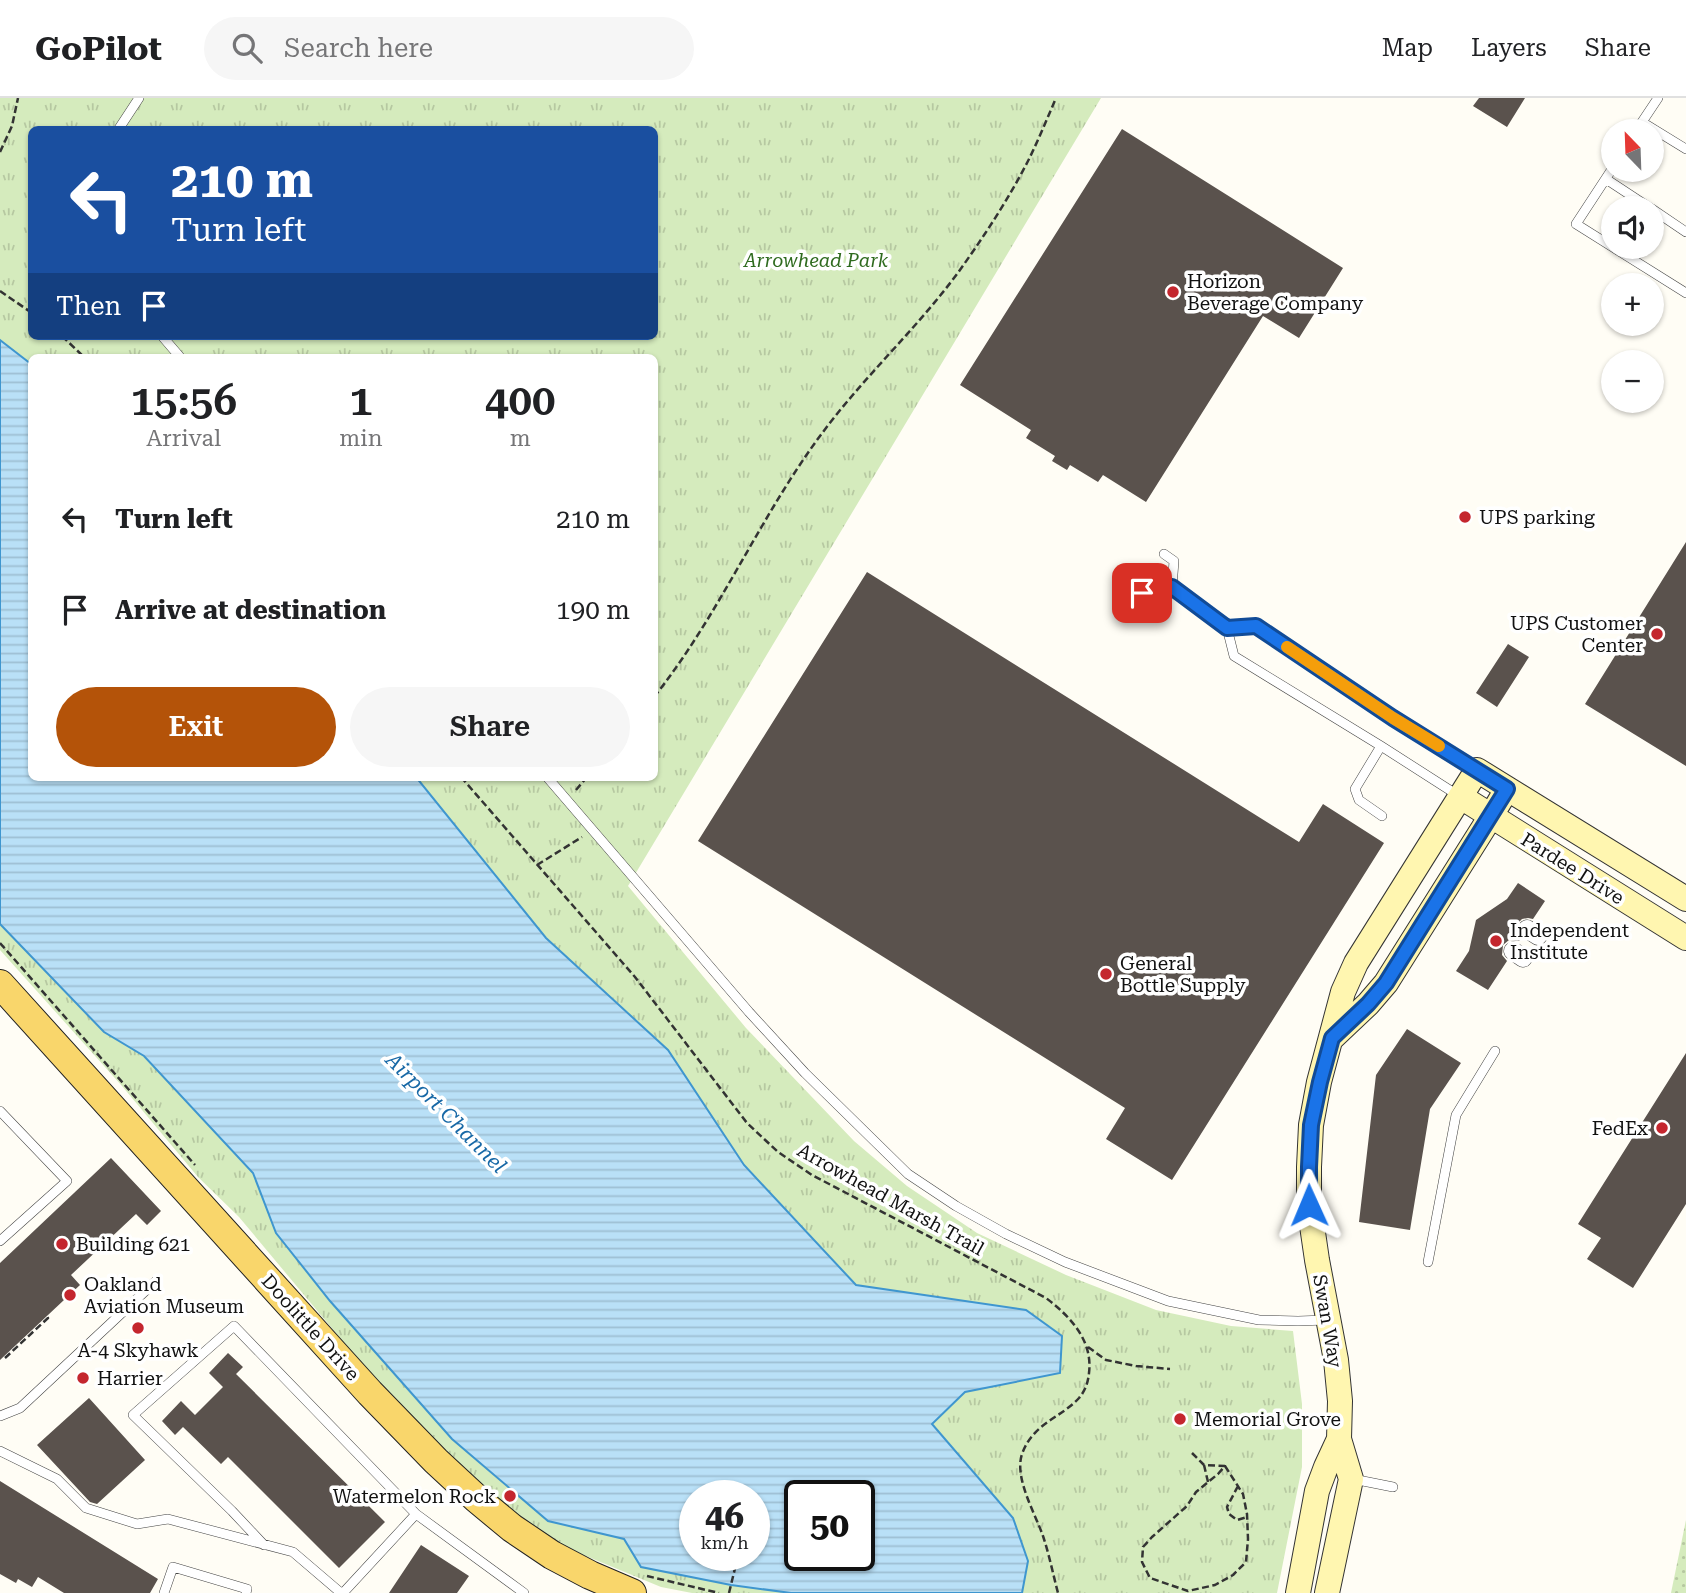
<!DOCTYPE html>
<meta charset="utf-8">
<style>
:root{--surface:#fff;--page:#f6f6f6;--text:#202124;--muted:#757577;--line:#e0e0e0;--accent:#b45309}
body{margin:0;font-family:"Roboto Serif",serif;background:var(--page);color:var(--text);height:100vh;display:flex;flex-direction:column;font-size:26px;white-space:nowrap}
*{box-sizing:border-box;margin:0}
p{font-size:23px;color:var(--muted)}
.icon{flex:none;width:38px;height:38px;fill:none;stroke:currentColor;stroke-width:2;stroke-linecap:round;stroke-linejoin:round}
.map{position:relative;flex:1;overflow:hidden}
.details{position:absolute;left:28px;top:256px;width:630px;height:427px;display:flex;flex-direction:column;background:var(--surface);border-radius:10px;box-shadow:0 2px 5px #0004}
.details>*{flex:none}
.hud{position:absolute;left:28px;top:28px;width:630px;height:214px;border-radius:10px;box-shadow:0 2px 5px #0004;background:#1a4fa0;color:#fff;overflow:hidden}
.needle{width:46px;rotate:337deg}
.controls{position:absolute;left:1601px;top:21px;display:grid;gap:14px}
.controls a{display:grid;place-items:center;width:63px;height:63px;border-radius:50%;background:var(--surface);box-shadow:0 2px 5px #0004;font-size:35px}
.speed{position:absolute;left:679px;top:1382px;display:flex;gap:14px;font-size:35px;font-weight:700;text-align:center}
.speed>*{display:grid;place-content:center;width:91px;height:91px;border-radius:50%;background:var(--surface);box-shadow:0 2px 5px #0004;line-height:1}
.speed small{font-size:18px;font-weight:400}
.speed .limit{border:4px solid #111;border-radius:10px;background:#fff;color:#111}
.pin{position:absolute;display:grid;place-items:center;width:60px;height:60px;color:#fff;margin:-30px;border-radius:14px;box-shadow:0 4px 10px #0006}
.me{position:absolute;width:77px;margin:-38px;rotate:359deg;stroke-linejoin:round;filter:drop-shadow(0 0 5px #0008)}
.turn{display:flex;align-items:center;gap:24px;height:147px;padding:0 28px;font-size:32px}
.turn .icon{width:91px;height:91px;stroke-width:2.5}
.turn b{display:block;font-size:49px;line-height:60px}
.then{display:flex;align-items:center;height:66px;padding:0 28px;background:#0003;gap:14px;font-size:26px}
.eta{display:flex;justify-content:space-evenly;align-items:center;height:119px;text-align:center}
.eta b{font-size:42px;font-weight:600;line-height:49px}
.action{display:flex;gap:14px;margin-top:auto;padding:14px 28px}
.action a{flex:1;height:80px;border-radius:42px;background:var(--accent);color:#fff;font-size:28px;font-weight:600;line-height:80px;text-align:center}
.action a+a{background:var(--page);color:var(--text)}
ul{padding:0;list-style:none}
li{display:flex;align-items:center;gap:21px;height:91px;padding:0 28px}
li div{flex:1}
li b{display:block;font-size:26px}
li em{font-style:normal}
header{display:flex;align-items:center;gap:42px;box-sizing:border-box;height:98px;padding:0 35px;background:var(--surface);border-bottom:2px solid var(--line)}
header strong{font-size:33px}
nav{display:flex;gap:38px;margin-inline-start:auto;font-size:24px}
.search{width:490px;height:63px;background:var(--page);display:flex;align-items:center;gap:18px;box-sizing:border-box;padding:0 24px;border-radius:38px;color:var(--muted);font-size:26px}
.map>svg:first-child{display:block}
</style>
<header>
<strong>GoPilot</strong>
<div class="search"><svg class="icon" aria-label="search" viewBox="0 0 24 24"><circle cx="10" cy="10" r="6"/><path d="M15 15l6 6"/></svg>Search here</div>
<nav><a>Map</a><a>Layers</a><a>Share</a></nav>
</header>
<div class="map">
<svg width="1686" height="1495" viewBox="0 0 1686 1495">
<defs>
<pattern id="grass-dots" width="8" height="8" patternUnits="userSpaceOnUse" patternTransform="scale(1.75)"><rect width="8" height="8" fill="#d5ebbd"/><path d="M2 2h.1M6 6h.1" fill="none" stroke="#b6c8a1" stroke-width="1.8" stroke-linecap="round"/></pattern>
<pattern id="park-tufts" width="24" height="20" patternUnits="userSpaceOnUse" patternTransform="scale(1.75)"><rect width="24" height="20" fill="#d5ebbd"/><path d="M3 7l-1-3M5 7V3M7 7l1-3M15 17l-1-3M17 17v-4M19 17l1-3" fill="none" stroke="#b6c8a1"/></pattern>
<pattern id="water-rules" width="6" height="5" patternUnits="userSpaceOnUse" patternTransform="scale(1.75)"><rect width="6" height="5" fill="#b9e0f7"/><path d="M0 2.5h6" fill="none" stroke="#9ebfd3"/></pattern>
</defs>
<rect width="100%" height="100%" fill="#fffdf5"/>
<path fill="url(#grass-dots)" d="M1686 1422V1495H1671Z"/>
<path fill="url(#park-tufts)" fill-rule="evenodd" d="M0 0H1101L628 788 746 930 854 1043 907 1088 977 1135 1066 1177 1156 1212 1231 1228 1293 1233 1302 1306V1369L1277 1495H692L661 1489 552 1444 467 1382 370 1276 239 1119 198 1079 122 988 0 852ZM32 32H654V238H32ZM32 259H654V679H32ZM695 1398H754V1458H695ZM800 1398H859V1458H800Z"/>
<path fill="url(#water-rules)" stroke="#3f96cf" stroke-width="2" fill-rule="evenodd" d="M0 242 31 266 32 679H416L546 840 668 952 744 1067 856 1187 1026 1212 1062 1238 1060 1275 965 1294 932 1326 1013 1420 1028 1463 1022 1495H791L731 1487 641 1469 624 1441 548 1423 452 1341 330 1203 276 1135 253 1075 144 958 104 934 0 826ZM754 1398V1458H695V1398ZM859 1398V1458H800V1398Z"/>
<path fill="#5a524d" d="M1479 0H1525L1507 29 1473 8Z
M1122 31 1343 170 1299 240 1263 218 1146 404 1103 377 1098 384 1070 367 1067 372 1052 363 1055 358 1026 340 1031 332 960 287Z
M1686 444V668L1585 606Z
M867 474 1299 744 1323 706 1384 745 1172 1082 1106 1041 1125 1010 698 743Z
M1508 546 1529 559 1497 609 1476 595Z
M1518 785 1545 803 1533 821 1528 820 1522 821 1517 826V836L1521 841 1519 843 1509 842 1503 847 1502 857 1507 863 1488 892 1456 873 1469 853 1476 822 1507 801Z
M1407 931 1461 965 1430 1011 1410 1132 1359 1124 1376 977Z
M1686 955V1106L1633 1190 1587 1161 1601 1140 1578 1126Z
M111 1060 161 1113 147 1127 136 1116 71 1177 80 1187 0 1262V1165Z
M228 1255 243 1269 236 1276 385 1424 339 1470 228 1359 221 1366 183 1329 175 1337 162 1323 181 1303 195 1317 223 1289 209 1275Z
M89 1300 145 1362 97 1406 90 1404 37 1347Z
M0 1383 158 1481 150 1495H64L38 1479 32 1489 18 1481 16 1485 0 1476Z
M421 1447 469 1478 457 1495H389Z"/>
<g fill="none" stroke-linecap="round" stroke-linejoin="round">
<defs>
<path id="lane" d="M1642 24 1686 51
M118 32 139 0
M1636 33 1658 0
M1614 68 1576 126 1686 195
M1606 81 1650 110
M1652 111 1686 134
M162 238 180 259
M1172 489 1227 530
M1142 495 1148 499 1172 489 1174 463 1164 456
M1381 648 1355 691 1359 702 1382 718
M547 679 749 914 805 975 908 1076 956 1108 1006 1136 1065 1164 1168 1203 1259 1222 1298 1223 1326 1222
M1459 698 1381 648 1234 558 1227 530 1256 528 1393 620 1475 671
M0 1013 67 1083 0 1143
M1428 1164 1456 1017 1495 953
M0 1318 20 1310 156 1183
M0 1353 57 1381 86 1410 137 1426 168 1421 293 1454 341 1495
M1353 1381 1393 1389
M264 1447 232 1413 133 1317 234 1228 416 1416
M164 1495 173 1469 247 1491 246 1495
M343 1495 416 1416 524 1495"/>
<path id="street" d="M1527 831 1538 838
M1513 853 1523 860"/>
<path id="secondary" d="M1461 699 1686 840
M1332 940 1368 906 1386 885 1491 718 1507 691
M1298 1495 1317 1393 1326 1369 1339 1341
M1327 1495 1351 1381 1339 1341 1340 1303 1336 1262 1317 1162 1309 1107V1069L1311 1027 1319 984 1343 894 1356 865 1477 672 1686 801"/>
<path id="primary" d="M0 886 370 1295 436 1363 477 1401 512 1430 552 1457 590 1477 632 1495"/>
</defs>
<use href="#lane" stroke="#444" stroke-width="10"/>
<use href="#street" stroke="#444" stroke-width="19"/>
<use href="#secondary" stroke="#333" stroke-width="26"/>
<use href="#primary" stroke="#222" stroke-width="30"/>
<path stroke="#333" stroke-width="2.5" stroke-dasharray="7 3.5" stroke-linecap="butt" d="M0 54 12 28 18 0
M0 193 32 215
M62 238 84 259
M654 599C721 515 761 415 826 330 867 276 917 230 957 176 983 140 1008 102 1028 63 1038 43 1047 21 1056 0
M461 679 635 879 747 1025 778 1054 812 1077 1046 1200C1071 1219 1093 1243 1089 1275 1088 1285 1085 1293 1079 1300 1061 1320 1033 1325 1022 1356 1014 1380 1035 1415 1043 1438 1049 1456 1053 1476 1058 1495
M576 692 587 679
M537 767 582 739
M0 845 195 1067
M1088 1249 1106 1262 1136 1268 1170 1271
M5 1260 48 1220 46 1218
M1192 1355 1204 1367 1225 1368
M1204 1367 1208 1384
M1225 1368 1243 1396 1247 1416 1248 1441 1246 1464 1233 1477 1215 1487 1188 1493 1150 1480 1142 1464 1143 1449 1152 1439 1187 1408 1196 1394 1218 1376Z
M1238 1388 1227 1409 1229 1416 1237 1422 1247 1419
M647 1478 719 1495
M729 1495 738 1458"/>
<use href="#lane" stroke="#fff" stroke-width="9"/>
<use href="#street" stroke="#fff" stroke-width="18"/>
<use href="#secondary" stroke="#fff6b0" stroke-width="24"/>
<use href="#primary" stroke="#f9d66b" stroke-width="28"/>
</g>
<g fill="none" stroke-linecap="round" stroke-linejoin="round">
<defs>
<path id="route" d="M1142 495 1148 499 1172 489 1227 530 1256 528 1393 620 1507 691 1386 885 1368 906 1332 940 1320 984 1311 1027 1309 1069V1107"/>
</defs>
<use href="#route" stroke="#114b97" stroke-width="18"/>
<use href="#route" stroke="#1a73e8" stroke-width="12"/>
<path stroke="#f59e0b" stroke-width="12" d="M1287 549 1393 620 1439 648"/>
</g>
<g fill="#c4262e" stroke="#fff" stroke-width="2.5">
<circle cx="1173" cy="194" r="7"/>
<circle cx="1465" cy="419" r="7"/>
<circle cx="1657" cy="536" r="7"/>
<circle cx="1496" cy="843" r="7"/>
<circle cx="1106" cy="876" r="7"/>
<circle cx="1662" cy="1030" r="7"/>
<circle cx="62" cy="1146" r="7"/>
<circle cx="70" cy="1197" r="7"/>
<circle cx="138" cy="1230" r="7"/>
<circle cx="83" cy="1280" r="7"/>
<circle cx="1180" cy="1321" r="7"/>
<circle cx="510" cy="1398" r="7"/>
</g>
<g text-anchor="middle" stroke-width="7" stroke-linejoin="round" paint-order="stroke">
<g font-size="19" font-style="italic" fill="#2f6b1f" stroke="#fff">
<text x="816" y="169">Arrowhead Park</text>
</g>
<g font-size="19" fill="#111" stroke="#fff" text-anchor="start">
<text x="1187" y="190">Horizon<tspan x="1187" dy="22">Beverage Company</tspan></text>
<text x="1479" y="426">UPS parking</text>
<text x="1643" y="532" text-anchor="end">UPS Customer<tspan x="1643" dy="22">Center</tspan></text>
<text x="1510" y="839">Independent<tspan x="1510" dy="22">Institute</tspan></text>
<text x="1120" y="872">General<tspan x="1120" dy="22">Bottle Supply</tspan></text>
<text x="1648" y="1037" text-anchor="end">FedEx</text>
<text x="76" y="1153">Building 621</text>
<text x="84" y="1193">Oakland<tspan x="84" dy="22">Aviation Museum</tspan></text>
<text x="138" y="1259" text-anchor="middle">A-4 Skyhawk</text>
<text x="97" y="1287">Harrier</text>
<text x="1194" y="1328">Memorial Grove</text>
<text x="496" y="1405" text-anchor="end">Watermelon Rock</text>
</g>
<g font-size="19" fill="#111" stroke="#fff">
<text transform="translate(1573 770) rotate(32)" y="7">Pardee Drive</text>
<text transform="translate(891 1101) rotate(29)" y="7">Arrowhead Marsh Trail</text>
<text transform="translate(1328 1223) rotate(80)" y="7">Swan Way</text>
<text transform="translate(311 1229) rotate(48)" y="7">Doolittle Drive</text>
</g>
<g font-size="21" font-style="italic" fill="#1768a6" stroke="#fff">
<text transform="translate(446 1015) rotate(45)" y="7">Airport Channel</text>
</g>
</g>
</svg>
<div class="controls">
<a><svg class="needle" viewBox="-14 -14 28 28"><path d="M0-13l5 13h-10z" fill="#e53935"/><path d="M0 13l5-13h-10z" fill="#757577"/></svg></a>
<a><svg class="icon" aria-label="sound" viewBox="0 0 24 24"><path d="M4 9h4l5-4v14l-5-4H4zM17 9q2 3 0 6"/></svg></a>
<a>+</a>
<a>−</a>
</div>
<div class="speed"><div>46<small>km/h</small></div><div class="limit">50</div></div>
<div class="pin" style="left:1142px;top:495px;background:#d93025"><svg class="icon" aria-label="arrive" viewBox="0 0 24 24"><path d="M6 21V4h12l-3 4 3 4H6"/></svg></div>
<svg class="me" style="left:1309px;top:1107px" viewBox="-20 -20 40 40"><path d="M0-17L14 15 0 8-14 15z" fill="#1a73e8" stroke="#fff" stroke-width="4"/></svg>
<div class="hud">
<div class="turn"><svg class="icon" aria-label="left" viewBox="0 0 24 24"><path d="M17 20v-9H6M10 6l-5 5 5 5"/></svg><div><b>210 m</b>Turn left</div></div>
<div class="then">Then<svg class="icon" aria-label="arrive" viewBox="0 0 24 24"><path d="M6 21V4h12l-3 4 3 4H6"/></svg></div>
</div>
<section class="details">
<div class="eta">
<div><b>15:56</b><p>Arrival</p></div>
<div><b>1</b><p>min</p></div>
<div><b>400</b><p>m</p></div>
</div>
<ul>
<li><svg class="icon" aria-label="left" viewBox="0 0 24 24"><path d="M17 20v-9H6M10 6l-5 5 5 5"/></svg><div><b>Turn left</b></div><em>210 m</em></li>
<li><svg class="icon" aria-label="arrive" viewBox="0 0 24 24"><path d="M6 21V4h12l-3 4 3 4H6"/></svg><div><b>Arrive at destination</b></div><em>190 m</em></li>
</ul>
<div class="action"><a>Exit</a><a>Share</a></div>
</section>
</div>
